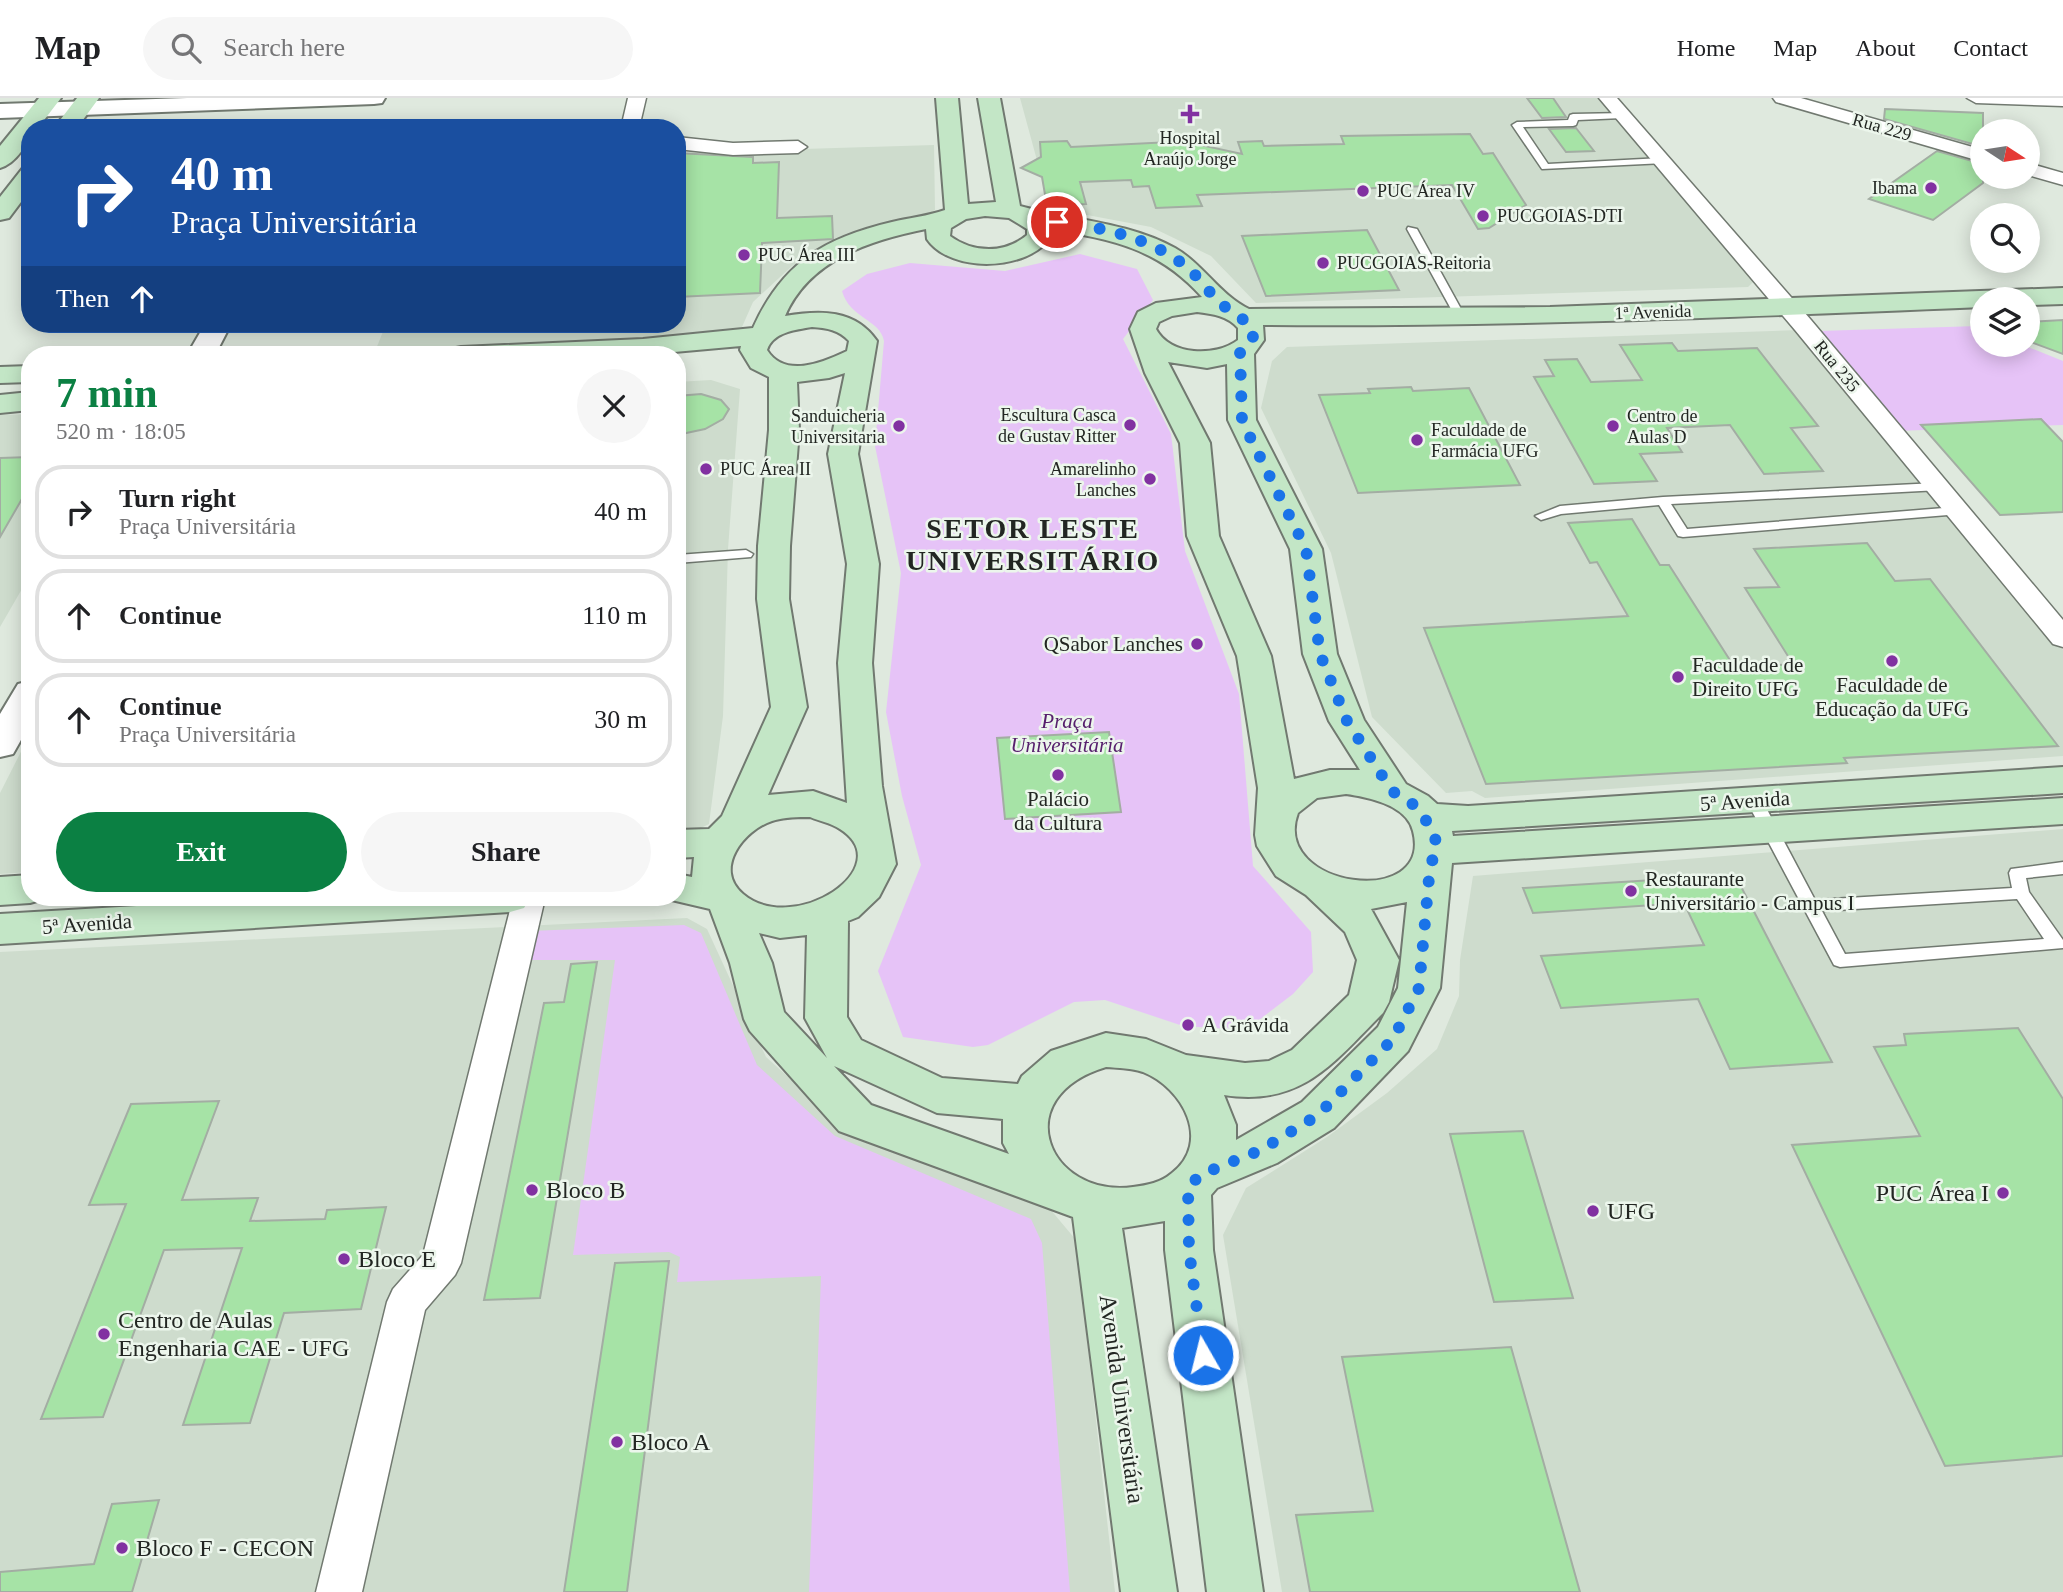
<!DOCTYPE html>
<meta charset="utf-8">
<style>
:root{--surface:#fff;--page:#f6f6f6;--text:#202124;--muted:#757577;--line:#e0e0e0;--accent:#0b8043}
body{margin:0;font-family:Georgia,serif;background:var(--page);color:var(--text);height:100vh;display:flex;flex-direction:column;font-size:26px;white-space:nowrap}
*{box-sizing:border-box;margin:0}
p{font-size:23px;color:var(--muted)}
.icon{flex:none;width:38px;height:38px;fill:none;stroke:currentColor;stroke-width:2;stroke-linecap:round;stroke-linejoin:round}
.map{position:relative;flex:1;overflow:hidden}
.panel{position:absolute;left:21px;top:248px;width:665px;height:560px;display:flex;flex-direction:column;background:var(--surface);border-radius:28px;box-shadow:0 4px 18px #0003}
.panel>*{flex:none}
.top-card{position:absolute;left:21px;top:21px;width:665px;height:214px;border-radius:28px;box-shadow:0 4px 18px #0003;background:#1a4fa0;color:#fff;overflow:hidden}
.needle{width:46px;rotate:102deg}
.tools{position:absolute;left:1970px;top:21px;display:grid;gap:14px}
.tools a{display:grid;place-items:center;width:70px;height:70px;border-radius:50%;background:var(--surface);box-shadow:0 4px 18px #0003;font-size:35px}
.pin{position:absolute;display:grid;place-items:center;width:60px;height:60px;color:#fff;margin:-30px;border:4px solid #fff;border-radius:50%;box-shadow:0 2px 7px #0007}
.me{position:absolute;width:77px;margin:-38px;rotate:352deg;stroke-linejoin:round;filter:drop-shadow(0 0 5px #0008)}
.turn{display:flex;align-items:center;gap:24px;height:147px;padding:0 35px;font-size:32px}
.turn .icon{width:91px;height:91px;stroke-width:2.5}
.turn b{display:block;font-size:49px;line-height:60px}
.then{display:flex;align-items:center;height:66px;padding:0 35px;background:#0003;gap:14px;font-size:26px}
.round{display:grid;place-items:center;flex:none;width:74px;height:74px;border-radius:37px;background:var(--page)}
.overview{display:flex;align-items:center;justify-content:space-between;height:119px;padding:0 35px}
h1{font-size:42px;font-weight:600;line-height:52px;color:var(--accent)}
.button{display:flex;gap:14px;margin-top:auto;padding:14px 35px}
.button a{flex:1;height:80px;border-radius:42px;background:var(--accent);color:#fff;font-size:28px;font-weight:600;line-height:80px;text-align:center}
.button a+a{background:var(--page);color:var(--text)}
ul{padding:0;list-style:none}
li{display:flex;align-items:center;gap:21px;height:94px;margin:0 14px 10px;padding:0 21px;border:4px solid var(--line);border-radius:28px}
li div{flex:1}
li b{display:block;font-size:26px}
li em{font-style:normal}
header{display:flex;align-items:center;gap:42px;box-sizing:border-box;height:98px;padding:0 35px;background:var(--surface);border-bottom:2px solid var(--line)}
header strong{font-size:33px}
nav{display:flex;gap:38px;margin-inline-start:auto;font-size:24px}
.search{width:490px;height:63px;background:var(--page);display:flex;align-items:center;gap:18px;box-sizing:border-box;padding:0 24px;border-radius:38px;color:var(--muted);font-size:26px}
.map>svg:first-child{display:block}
</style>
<header>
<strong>Map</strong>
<div class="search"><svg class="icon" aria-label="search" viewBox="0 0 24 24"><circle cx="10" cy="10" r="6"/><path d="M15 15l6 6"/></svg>Search here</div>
<nav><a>Home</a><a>Map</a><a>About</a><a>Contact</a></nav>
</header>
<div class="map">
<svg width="2063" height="1494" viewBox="0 0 2063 1494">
<rect width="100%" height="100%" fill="#dfe9de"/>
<path fill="#cedccd" d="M1020 0H1603L1755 182 1748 189 1256 205 1211 158 1151 129 1050 110Z
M934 47 935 112 922 119 867 130 829 146 792 168 753 204 742 229 724 238 376 251 386 226H677V55Z
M1799 232 2063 552V658L1485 700 1472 693 1446 695 1372 619 1331 455 1261 310 1272 263 1287 249Z
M711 282 740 291 728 451 723 618 709 726 687 737H677V284Z
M30 316V477L0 529V317Z
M30 636V774L0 776V695Z
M2063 731V1494H1282L1223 1137 1246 1090 1327 1039 1387 995 1437 951 1459 898 1460 862 1473 778Z
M687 820 707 831 766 959 843 1028 1050 1111 1076 1142 1115 1494H0V854Z"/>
<path fill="#e6c3f7" d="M1080 156 1137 171 1153 202 1123 241 1171 336 1185 453 1239 596 1253 768 1311 834 1313 874 1293 896 1246 932 1183 928 1105 902 1074 904 988 947 973 949 903 939 878 873 921 767 902 698 886 614 901 475 875 348 884 243C880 221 850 221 842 193L867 176 910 165 1005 173Z
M1978 228 1983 230V247H2023L2063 263V327L1896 333 1819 233Z
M684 827 701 835 757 967 835 1038 1031 1121 1042 1145 1070 1494H809L821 1178 677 1184 680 1159 669 1154 573 1157 615 862H522L529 833Z"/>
<path fill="#a6e3a6" stroke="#a3ada3" stroke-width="2" d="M1527 0H1553L1566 19 1542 20Z
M1885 11 1983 15V49L1884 21Z
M1576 30 1594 53 1566 54 1549 31Z
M1470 36 1483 56 1493 55 1526 107 1489 130 1478 131 1452 87 1197 97 1202 108 1156 110 1149 88 1133 89 1131 82 1080 84 1086 106 1047 108 1042 79 1021 70 1041 59 1040 44 1067 43 1071 49 1191 43V45L1242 56 1238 44 1262 43 1264 48 1344 46 1341 38Z
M1937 53 1983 66V85L1933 122 1869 101Z
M677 55 753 59V65L779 64 777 120 832 118 833 141 762 145 760 195 677 199Z
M1367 132 1399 192 1266 198 1242 138Z
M2063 222V256L2028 243V224Z
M1672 245 1678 253 1757 250 1818 328 1791 330 1823 373 1764 376 1730 327 1667 330 1682 354 1640 356 1657 383 1594 386 1534 279 1554 278 1545 262 1577 261 1591 284 1642 282 1620 247Z
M1411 289 1413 293 1469 290 1520 387 1358 395 1319 297 1370 295 1368 291Z
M701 296 721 302 729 311 723 321 705 331 677 337V298Z
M2041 321 2063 344V414L2000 417 1921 327Z
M30 359V387L0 439V360Z
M1632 421 1660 467H1669L1735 570 1793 566 1745 490 1779 489 1754 451 1867 445 1895 483 1930 481 2058 648 1844 660 1847 665 1486 686 1424 530 1628 518 1597 464 1590 465 1568 425Z
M1109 634 1121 714 1005 721 997 640Z
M1735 777 1832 964 1730 971 1698 901 1561 910 1541 858 1704 847 1684 805 1533 815 1523 790Z
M597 864 540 1200 484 1202 544 905 564 904 571 866Z
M2018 930 2063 1001V1358L1945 1368 1792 1047 1920 1038 1874 949 1906 947 1904 936Z
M219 1003 182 1102 258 1100 250 1123 325 1121 327 1112 386 1109 361 1211 284 1215 250 1325 183 1327 242 1150 164 1152 103 1319 41 1321 126 1106 89 1107 131 1006Z
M1523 1033 1573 1200 1494 1204 1450 1036Z
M669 1163 627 1494H564L615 1165Z
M1511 1249 1580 1494H1310L1296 1417 1373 1413 1342 1259Z
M159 1402 132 1494H0V1474L94 1466 112 1406Z"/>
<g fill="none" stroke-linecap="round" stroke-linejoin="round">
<defs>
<path id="service" d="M1625 15 1626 17 1622 20 1578 22 1576 27 1573 28 1523 29 1548 66 1662 60 1667 63 1665 65 1542 71 1512 27 1517 24 1568 22 1570 17 1573 16Z
M1408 129 1417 131 1466 220 1465 222 1456 220 1407 131Z
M1936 385 1942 389 1940 392 1671 406 1687 431 1956 409 1962 413 1960 416 1683 439 1678 438 1659 407 1561 416 1541 422 1535 418 1560 408 1663 399Z
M746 452 753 456 751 459 677 465V457Z
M1754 697 1762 702 1815 802 2012 790 2009 775 2011 771 2063 764V776L2026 780 2029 794 2063 842V850L1840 869 1834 867 1746 702ZM2017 801 2044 841 1845 856 1822 813Z"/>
<path id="minor" d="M628 0H646L639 30H621Z
M1599 0H1617L1811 222 2063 522V549L2053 546 1795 232Z
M1773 0H1801L1983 52V64L1776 4Z
M1967 0H2063V8L1976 5Z
M677 39 733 45 798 43 807 49 798 55 733 57 677 51Z
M2028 65 2063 75V87L2028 77Z
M513 800H545L461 1165 455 1177 425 1212 362 1494H316L387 1204 393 1191 423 1157Z"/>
<path id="tertiary" d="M187 0H385L382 5 374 6 0 20V6Z
M205 226H231L215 257H187Z
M30 583V626L13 656 0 659V616L18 586Z"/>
<path id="secondary" d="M39 0H61L38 30H30C30 45 15 66 0 70V48Z
M77 0H99L77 30H54Z
M936 0H958L968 106 996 104 978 0H1000L1020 108C1071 122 1128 124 1175 150 1203 166 1220 197 1249 211L1550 209 2063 190V206L2028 207V201H1983V209C1743 219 1503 229 1263 227L1264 242 1254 256 1256 322 1322 451 1337 556 1364 622 1406 686 1428 698 1437 706 1468 708 2063 669V695L1452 733 1453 738 2063 700V726L1452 765 1440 890 1408 953 1334 1030 1277 1065 1217 1090 1211 1097 1213 1152 1263 1494H1207L1165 1152V1123L1122 1130 1177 1494H1121L1073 1119 839 1033 750 933 744 921 730 865 710 811 663 800H677V776L692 779 694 759 677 760V732L709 731 722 718 771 609 757 501 758 448 769 332V279L751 270 740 252 741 248 641 257H447L451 251 461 249 643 241 753 230C782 165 824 140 892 124 909 120 928 118 945 112ZM985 118 1009 120 1027 131V137C1005 156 973 155 950 138L951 130 966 121ZM926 131 927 141C951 176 1028 173 1051 139V131C1113 142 1158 150 1202 199L1156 205 1138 214 1130 231 1145 275 1180 345 1187 438 1237 558 1258 690 1255 737 1257 748 1276 778 1306 797 1345 834 1357 862 1349 897 1292 952 1269 963 1245 965 1186 957 1146 941 1106 935 1051 953 1022 978 1018 986 942 980 861 942 847 919 848 823 858 819 879 799 896 766 882 688 872 565 879 466 858 356 877 243C855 211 820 212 785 218 809 162 870 142 926 131ZM1197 214C1213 216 1228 218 1238 230V242C1216 259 1170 258 1156 231L1159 224 1172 218ZM812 229C827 230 839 232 849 243L847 253C824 264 785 281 767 252 773 234 795 232 812 229ZM1168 264 1207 270 1227 266 1228 322 1290 451 1303 556 1329 623 1360 672H1330L1294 681 1271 558 1219 438 1210 345ZM845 275 828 356 847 466 838 565 847 705 813 693 768 697 807 609 789 501 790 448 799 332 797 284 829 280ZM1346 696C1368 699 1407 707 1413 733 1434 812 1270 790 1298 715L1317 700ZM810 719C819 723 831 725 840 731 900 769 794 839 743 796 713 771 744 732 772 723 784 719 798 719 810 719ZM1407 804 1398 890 1378 929 1302 1004 1236 1042V1027L1224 997C1302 1009 1333 965 1383 915L1389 904 1399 862 1371 811ZM759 835 780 840 807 837 805 920 827 960 784 914 772 865ZM834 968 937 1015 1003 1021V1045L1009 1056 871 1007ZM1106 969C1118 970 1132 970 1143 974 1183 990 1212 1044 1172 1075 1160 1085 1148 1087 1133 1089 1048 1100 1006 999 1106 969Z
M30 69V92L9 120 0 122V99L22 71Z
M30 268V284L0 285V269Z
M30 294V312L0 315V297Z
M30 777V800L44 801 30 805 0 807V779Z
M272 800H530L524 810 510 814 0 846V816Z"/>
</defs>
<use href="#service" stroke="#717970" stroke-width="3"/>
<use href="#minor" stroke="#717970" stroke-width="3"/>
<use href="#tertiary" stroke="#717970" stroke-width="4"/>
<use href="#secondary" stroke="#717970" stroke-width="4"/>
<use href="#service" fill="#fff" fill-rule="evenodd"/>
<use href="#minor" fill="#fff" fill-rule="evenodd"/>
<use href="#tertiary" fill="#fff" fill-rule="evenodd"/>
<use href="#secondary" fill="#c3e6c6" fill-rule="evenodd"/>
</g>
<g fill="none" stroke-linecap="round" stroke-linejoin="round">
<path stroke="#1a73e8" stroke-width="12" stroke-dasharray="0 21.6" d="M1057 124C1099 128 1149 140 1183 166 1199 178 1209 196 1224 208 1240 221 1271 232 1240 253L1242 323 1306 451 1320 556 1347 623 1392 693 1417 709 1435 736 1436 752 1430 769 1419 890 1393 941 1318 1017 1261 1052 1200 1077 1188 1090 1189 1152 1203 1257"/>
</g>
<g fill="#8131a1" stroke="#ecf6ec" stroke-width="2.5">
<path d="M1186.5 5.5h7v7h7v7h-7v7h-7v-7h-7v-7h7z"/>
<circle cx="1931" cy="90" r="7"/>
<circle cx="1363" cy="93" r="7"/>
<circle cx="1483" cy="118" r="7"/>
<circle cx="744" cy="157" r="7"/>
<circle cx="1323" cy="165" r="7"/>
<circle cx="1130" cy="327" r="7"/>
<circle cx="899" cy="328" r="7"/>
<circle cx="1613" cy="328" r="7"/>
<circle cx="1417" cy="342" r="7"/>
<circle cx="706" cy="371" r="7"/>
<circle cx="1150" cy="381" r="7"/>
<circle cx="1197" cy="546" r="7"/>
<circle cx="1892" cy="563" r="7"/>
<circle cx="1678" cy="579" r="7"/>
<circle cx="1058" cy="677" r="7"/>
<circle cx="1631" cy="793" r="7"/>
<circle cx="1188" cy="927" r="7"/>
<circle cx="532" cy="1092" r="7"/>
<circle cx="2003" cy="1095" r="7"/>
<circle cx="1593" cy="1113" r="7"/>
<circle cx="344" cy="1161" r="7"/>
<circle cx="104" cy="1236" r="7"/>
<circle cx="617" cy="1344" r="7"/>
<circle cx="122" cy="1450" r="7"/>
</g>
<g text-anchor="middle" stroke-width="5" stroke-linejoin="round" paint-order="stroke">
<g font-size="18" fill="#222622" stroke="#ecf6ec">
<text transform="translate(1882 29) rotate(16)" y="6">Rua 229</text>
<text transform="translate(1653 214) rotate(-2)" y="6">1ª Avenida</text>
<text transform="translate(1837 268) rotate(51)" y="6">Rua 235</text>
</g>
<g font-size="18" fill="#222622" stroke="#ecf6ec" text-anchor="start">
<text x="1190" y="46" text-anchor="middle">Hospital<tspan x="1190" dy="21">Araújo Jorge</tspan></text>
<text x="1917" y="96" text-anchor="end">Ibama</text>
<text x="1377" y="99">PUC Área IV</text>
<text x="1497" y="124">PUCGOIAS-DTI</text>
<text x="758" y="163">PUC Área III</text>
<text x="1337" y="171">PUCGOIAS-Reitoria</text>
<text x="1116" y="323" text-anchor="end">Escultura Casca<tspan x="1116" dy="21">de Gustav Ritter</tspan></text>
<text x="885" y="324" text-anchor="end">Sanduicheria<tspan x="885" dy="21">Universitaria</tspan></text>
<text x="1627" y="324">Centro de<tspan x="1627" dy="21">Aulas D</tspan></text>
<text x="1431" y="338">Faculdade de<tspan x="1431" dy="21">Farmácia UFG</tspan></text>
<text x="720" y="377">PUC Área II</text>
<text x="1136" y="377" text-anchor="end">Amarelinho<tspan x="1136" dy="21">Lanches</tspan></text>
</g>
<g font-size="21" fill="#222622" stroke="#ecf6ec" text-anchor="start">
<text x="1183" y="553" text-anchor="end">QSabor Lanches</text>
<text x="1692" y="574">Faculdade de<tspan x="1692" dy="24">Direito UFG</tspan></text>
<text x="1892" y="594" text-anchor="middle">Faculdade de<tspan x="1892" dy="24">Educação da UFG</tspan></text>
<text x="1058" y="708" text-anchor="middle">Palácio<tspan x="1058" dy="24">da Cultura</tspan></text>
<text x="1645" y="788">Restaurante<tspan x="1645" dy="24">Universitário - Campus I</tspan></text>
<text x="1202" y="934">A Grávida</text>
</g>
<g font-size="21" font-style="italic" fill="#57206d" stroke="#ecf6ec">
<text x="1067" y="630">Praça<tspan x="1067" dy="24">Universitária</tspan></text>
</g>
<g font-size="21" fill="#222622" stroke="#ecf6ec">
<text transform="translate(1745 703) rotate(-4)" y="7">5ª Avenida</text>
<text transform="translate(87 826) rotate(-4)" y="7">5ª Avenida</text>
</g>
<g font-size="24" fill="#222622" stroke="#ecf6ec" text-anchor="start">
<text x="546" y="1100">Bloco B</text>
<text x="1989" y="1103" text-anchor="end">PUC Área I</text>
<text x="1607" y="1121">UFG</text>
<text x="358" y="1169">Bloco E</text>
<text x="118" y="1230">Centro de Aulas<tspan x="118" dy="28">Engenharia CAE - UFG</tspan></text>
<text x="631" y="1352">Bloco A</text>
<text x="136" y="1458">Bloco F - CECON</text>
</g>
<g font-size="24" fill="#222622" stroke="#ecf6ec">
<text transform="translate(1122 1301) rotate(82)" y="8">Avenida Universitária</text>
</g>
<g font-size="28" font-weight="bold" letter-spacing="2" fill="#222622" stroke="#ecf6ec">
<text x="1033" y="440">SETOR LESTE<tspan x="1033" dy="32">UNIVERSITÁRIO</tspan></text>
</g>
</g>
</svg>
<div class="tools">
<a><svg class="needle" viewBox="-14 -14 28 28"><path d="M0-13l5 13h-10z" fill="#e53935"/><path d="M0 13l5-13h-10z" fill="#757577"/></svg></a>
<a><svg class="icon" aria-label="search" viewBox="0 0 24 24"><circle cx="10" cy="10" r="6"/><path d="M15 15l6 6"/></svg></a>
<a><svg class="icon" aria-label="layers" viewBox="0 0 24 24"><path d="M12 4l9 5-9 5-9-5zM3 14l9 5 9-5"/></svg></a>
</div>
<div class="pin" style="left:1057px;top:124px;background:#d93025"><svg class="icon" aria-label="arrive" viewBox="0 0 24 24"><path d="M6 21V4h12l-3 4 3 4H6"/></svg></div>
<svg class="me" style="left:1203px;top:1257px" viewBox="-20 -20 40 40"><circle r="17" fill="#1a73e8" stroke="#fff" stroke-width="3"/><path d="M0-11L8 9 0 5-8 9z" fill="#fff"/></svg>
<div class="top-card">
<div class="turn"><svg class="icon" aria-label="right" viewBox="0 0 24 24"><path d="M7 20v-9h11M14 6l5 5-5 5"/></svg><div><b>40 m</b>Praça Universitária</div></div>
<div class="then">Then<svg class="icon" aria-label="ahead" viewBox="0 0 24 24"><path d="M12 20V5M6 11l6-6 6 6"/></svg></div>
</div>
<section class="panel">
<div class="overview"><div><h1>7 min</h1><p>520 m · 18:05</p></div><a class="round"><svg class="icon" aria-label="close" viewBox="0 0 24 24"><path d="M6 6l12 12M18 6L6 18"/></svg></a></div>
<ul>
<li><svg class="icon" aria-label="right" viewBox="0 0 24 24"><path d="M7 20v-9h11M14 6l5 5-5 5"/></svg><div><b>Turn right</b><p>Praça Universitária</p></div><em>40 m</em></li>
<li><svg class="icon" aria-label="ahead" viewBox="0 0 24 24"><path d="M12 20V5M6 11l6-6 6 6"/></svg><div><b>Continue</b></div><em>110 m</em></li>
<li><svg class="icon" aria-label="ahead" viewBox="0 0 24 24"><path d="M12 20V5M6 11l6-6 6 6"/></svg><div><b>Continue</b><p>Praça Universitária</p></div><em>30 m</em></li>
</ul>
<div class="button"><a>Exit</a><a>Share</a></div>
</section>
</div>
